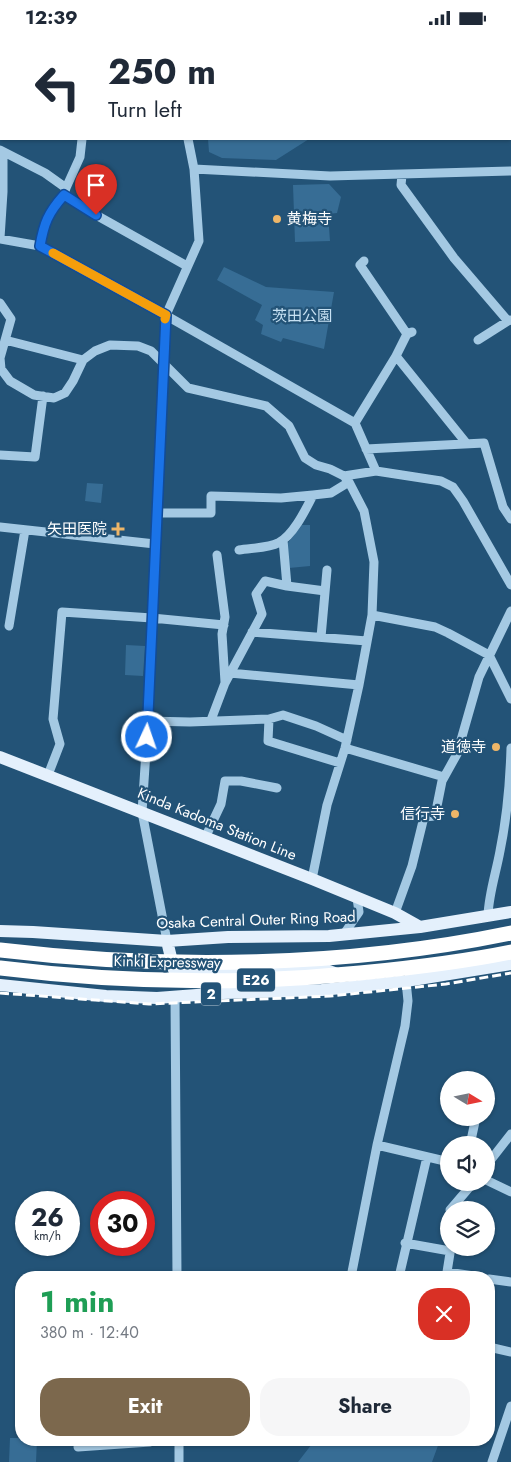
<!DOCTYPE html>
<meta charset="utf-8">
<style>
:root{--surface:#fff;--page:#f6f6f7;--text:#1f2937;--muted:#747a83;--accent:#7c684d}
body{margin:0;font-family:Jost,"Noto Sans JP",sans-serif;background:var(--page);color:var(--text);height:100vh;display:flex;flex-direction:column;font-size:19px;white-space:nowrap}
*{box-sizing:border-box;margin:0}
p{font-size:16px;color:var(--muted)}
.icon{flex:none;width:28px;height:28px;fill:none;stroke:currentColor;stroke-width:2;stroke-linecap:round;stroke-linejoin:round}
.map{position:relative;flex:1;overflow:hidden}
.sheet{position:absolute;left:15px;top:1236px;width:480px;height:175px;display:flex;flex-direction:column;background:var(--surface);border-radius:20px;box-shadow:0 1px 4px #0004}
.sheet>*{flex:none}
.top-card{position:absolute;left:0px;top:0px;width:511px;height:105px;box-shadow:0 1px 4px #0004;background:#fff;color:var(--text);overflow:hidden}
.needle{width:32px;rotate:100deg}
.tools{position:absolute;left:440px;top:1036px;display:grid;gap:10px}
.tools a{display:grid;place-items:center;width:55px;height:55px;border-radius:50%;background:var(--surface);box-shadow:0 1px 4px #0004;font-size:25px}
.speed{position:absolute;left:15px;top:1156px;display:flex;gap:10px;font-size:25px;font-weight:700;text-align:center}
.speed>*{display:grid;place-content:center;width:65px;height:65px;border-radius:50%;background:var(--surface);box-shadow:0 1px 4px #0004;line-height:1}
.speed small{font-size:12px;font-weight:400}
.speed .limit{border:8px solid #d22;background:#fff;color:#111}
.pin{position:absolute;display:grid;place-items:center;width:42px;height:42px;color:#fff;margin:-51px -21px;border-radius:50% 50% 50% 0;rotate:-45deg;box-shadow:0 0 5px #0007}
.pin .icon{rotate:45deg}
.me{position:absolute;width:55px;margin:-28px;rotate:3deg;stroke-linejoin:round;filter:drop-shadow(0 0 4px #0008)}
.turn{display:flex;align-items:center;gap:18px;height:105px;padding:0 25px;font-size:22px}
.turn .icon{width:65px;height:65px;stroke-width:2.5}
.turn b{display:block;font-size:35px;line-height:42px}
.round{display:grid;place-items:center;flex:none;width:52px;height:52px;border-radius:20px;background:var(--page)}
.head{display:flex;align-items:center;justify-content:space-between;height:85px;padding:0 25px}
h1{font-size:30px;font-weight:700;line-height:38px;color:#1e9e55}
.action{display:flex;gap:10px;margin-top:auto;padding:10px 25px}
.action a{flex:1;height:58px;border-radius:20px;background:var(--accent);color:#fff;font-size:20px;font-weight:700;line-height:58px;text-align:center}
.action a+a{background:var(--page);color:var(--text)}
.status{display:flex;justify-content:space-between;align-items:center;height:35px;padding:0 25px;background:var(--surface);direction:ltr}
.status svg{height:14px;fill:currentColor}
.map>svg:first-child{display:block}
</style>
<div class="status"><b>12:39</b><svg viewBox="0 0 49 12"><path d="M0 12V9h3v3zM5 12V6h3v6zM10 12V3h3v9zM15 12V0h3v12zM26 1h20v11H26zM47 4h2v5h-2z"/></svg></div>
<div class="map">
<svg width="511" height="1427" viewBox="0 0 511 1427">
<rect width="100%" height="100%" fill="#235377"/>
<path fill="#376d95" d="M229 0H394L229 1Z
M208 104H309L276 125 222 123 209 117Z
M329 149 341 162 337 178 328 179 330 206 295 207 293 150Z
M224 232 266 252 334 257 324 314 283 303 281 307 261 299 263 290 255 285 262 270 217 245Z
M87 448 103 449 101 468 85 466Z
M302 490H310V531L289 533 287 509Z
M126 610 145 611 143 641 125 640Z
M10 1403H21V1405H37L36 1427H9Z
M315 1405H440L432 1427H298Z"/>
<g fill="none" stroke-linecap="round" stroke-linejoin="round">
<path stroke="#a4c9e3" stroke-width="9" d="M166 0V1
M0 115 45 138 66 153 64 160 96 180 187 231
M194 134 330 141 511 136
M402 140 401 150 454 223 508 286 511 285
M66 153 80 122 82 104
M0 203 3 157V117
M0 204 40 211 130 260 355 388 376 436
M40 211C44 188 48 178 64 160
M364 226 360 230 407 299
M0 268 11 284 0 323 1 334 10 346 34 360 54 363 65 358 73 346 83 325 95 316 110 310 138 311 151 316 188 353 266 371 289 391 305 423 316 430 330 434 344 441 349 447 364 476 374 527 372 580 359 650 345 713 327 770 312 844
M5 305 83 325
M478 305 508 286
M396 321 467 409
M355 388 396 321 407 299 412 297
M366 414 484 408 503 472 511 484
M0 420 35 422 43 361
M344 441 376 436 441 446 453 452 463 466 511 550
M157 478H211V461L281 463 313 460 331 458 349 447
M0 492 155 509
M239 515C250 513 269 513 278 508 293 501 306 474 313 460
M217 520 225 582 222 599 225 647
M287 551 325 556
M372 580 435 592 448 598 489 620 511 664
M9 591 25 495
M252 597 367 606
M321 602 327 535
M230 638 359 650
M269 684 283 680 316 691 347 705
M211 685 225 648 262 579 256 559 265 546 287 551 283 505
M148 686 190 687 269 684 268 706 340 728
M345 713 444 742
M48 740 60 709 53 684 62 577 152 583 224 590
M205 803 221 769 225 746H241L277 753
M395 878 412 831 424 782 435 781 442 746 457 719 479 642 511 576
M488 880C489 858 496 838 500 816 507 782 510 747 511 713
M344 899 359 877 357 863
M167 906 142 777 148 686 166 280 199 206 194 134 188 104
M175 962 177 1242
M377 1110 449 1127
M470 1110 476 1082
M486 1131 511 1099
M486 1145 511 1157
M450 1175 473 1148
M405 1208 450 1216
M451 1212 447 1237 481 1242
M351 1242 377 1110 405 991 408 966 406 946
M399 1242 427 1122
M489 1244 511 1247
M489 1312 511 1317
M179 1405V1427
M78 1412 150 1407 154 1405
M492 1427 511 1371"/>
<path stroke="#e4f0fc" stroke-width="12" d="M0 722 312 844 395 878 420 892
M0 896 33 897 167 906 228 902 329 901 420 892 511 877
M167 906 174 935 184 939 323 934 337 939
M0 950 106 961 157 963 223 958 322 955 406 946 511 929"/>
<path stroke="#fff" stroke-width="3" stroke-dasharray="9 4" stroke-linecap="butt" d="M0 958 149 969 330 961 446 949 511 938"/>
<path stroke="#fff" stroke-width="15" d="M0 915C166 935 347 932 511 898
M0 933C120 948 240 950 360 938 411 933 462 927 511 917"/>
</g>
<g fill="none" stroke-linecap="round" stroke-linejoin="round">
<defs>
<path id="route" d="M96 180 64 160C48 178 44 188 40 211L166 280 147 702"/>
</defs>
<use href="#route" stroke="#114b97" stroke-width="12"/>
<use href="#route" stroke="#1a73e8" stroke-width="9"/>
<path stroke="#f59e0b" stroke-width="9" d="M53 218 166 280 165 284"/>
</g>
<g fill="#eeb668" stroke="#235377" stroke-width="2">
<circle cx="277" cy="184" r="5"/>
<path d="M115.5 486.5h5v5h5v5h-5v5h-5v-5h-5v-5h5z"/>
<circle cx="496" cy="712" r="5"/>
<circle cx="455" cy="779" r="5"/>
</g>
<g text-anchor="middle" stroke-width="4.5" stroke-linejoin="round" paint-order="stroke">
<g fill="#235377" stroke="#bdcbd6" stroke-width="1">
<rect x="237" y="933.5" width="38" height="23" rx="4"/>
<rect x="201" y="947.5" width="20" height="23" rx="4"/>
</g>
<g font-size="14" font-weight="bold" fill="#fff">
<text x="256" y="950">E26</text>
<text x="211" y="964">2</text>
</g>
<g font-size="15" fill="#fff" stroke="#235377" text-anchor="end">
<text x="287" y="189" text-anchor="start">黄梅寺</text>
<text x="107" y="499">矢田医院</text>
<text x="486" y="717">道徳寺</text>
<text x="445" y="784">信行寺</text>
</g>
<g font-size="15" fill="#c7e1f3" stroke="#235377">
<text x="302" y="286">茨田公園</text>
</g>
<g font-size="15" fill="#fff" stroke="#235377">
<text transform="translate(217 789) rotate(22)" y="5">Kinda Kadoma Station Line</text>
<text transform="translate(256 885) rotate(-2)" y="5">Osaka Central Outer Ring Road</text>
<text transform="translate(167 927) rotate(1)" y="5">Kinki Expressway</text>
</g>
</g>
</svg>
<div class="tools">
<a><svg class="needle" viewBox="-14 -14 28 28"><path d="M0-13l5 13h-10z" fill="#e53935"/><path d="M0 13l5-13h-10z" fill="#747a83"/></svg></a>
<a><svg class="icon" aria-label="sound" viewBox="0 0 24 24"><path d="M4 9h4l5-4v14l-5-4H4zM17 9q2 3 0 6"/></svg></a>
<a><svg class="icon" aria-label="layers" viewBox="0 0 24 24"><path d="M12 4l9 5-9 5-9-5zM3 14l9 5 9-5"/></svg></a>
</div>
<div class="speed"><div>26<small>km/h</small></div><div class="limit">30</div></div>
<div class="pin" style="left:96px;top:180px;background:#d93025"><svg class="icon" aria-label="arrive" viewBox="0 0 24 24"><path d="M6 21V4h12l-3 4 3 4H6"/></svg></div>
<svg class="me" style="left:147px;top:702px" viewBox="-20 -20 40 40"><circle r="17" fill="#1a73e8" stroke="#fff" stroke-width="3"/><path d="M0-11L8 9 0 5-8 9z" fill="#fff"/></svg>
<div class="top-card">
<div class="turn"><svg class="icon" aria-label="left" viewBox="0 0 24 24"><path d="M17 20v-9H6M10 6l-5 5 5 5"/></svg><div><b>250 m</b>Turn left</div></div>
</div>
<section class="sheet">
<div class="head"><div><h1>1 min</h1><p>380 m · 12:40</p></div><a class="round" style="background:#d93025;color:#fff"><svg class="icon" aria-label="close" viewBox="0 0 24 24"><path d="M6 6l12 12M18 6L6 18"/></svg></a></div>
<div class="action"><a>Exit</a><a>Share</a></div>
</section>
</div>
